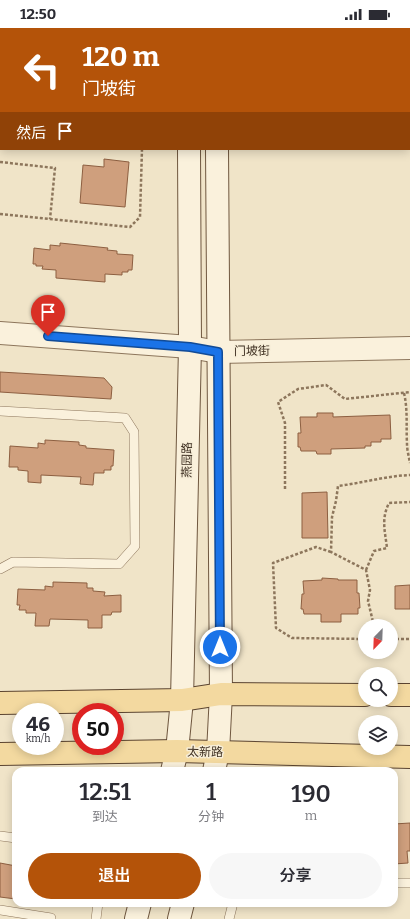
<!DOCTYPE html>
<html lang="zh">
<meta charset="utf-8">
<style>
:root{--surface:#fff;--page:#f7f7f7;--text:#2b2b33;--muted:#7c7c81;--accent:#b45309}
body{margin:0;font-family:Bitter,"Noto Sans SC",serif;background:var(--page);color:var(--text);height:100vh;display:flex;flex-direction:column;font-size:15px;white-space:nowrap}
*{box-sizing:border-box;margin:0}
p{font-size:13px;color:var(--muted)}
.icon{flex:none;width:22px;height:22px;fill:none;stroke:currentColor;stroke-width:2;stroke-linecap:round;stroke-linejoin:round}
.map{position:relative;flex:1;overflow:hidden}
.details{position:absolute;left:12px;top:739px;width:386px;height:140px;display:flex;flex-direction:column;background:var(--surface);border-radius:12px;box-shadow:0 2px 10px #0003}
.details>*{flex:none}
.guide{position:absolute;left:0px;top:0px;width:410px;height:122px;box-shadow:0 2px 10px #0003;background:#b45309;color:#fff;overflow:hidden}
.needle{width:26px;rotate:203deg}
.fabs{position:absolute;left:358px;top:591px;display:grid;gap:8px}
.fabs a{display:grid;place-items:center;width:40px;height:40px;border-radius:50%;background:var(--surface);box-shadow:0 2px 10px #0003;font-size:20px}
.speed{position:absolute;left:12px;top:675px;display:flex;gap:8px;font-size:20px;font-weight:700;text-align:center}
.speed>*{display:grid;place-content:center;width:52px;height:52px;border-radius:50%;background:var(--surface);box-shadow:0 2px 10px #0003;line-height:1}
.speed small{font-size:10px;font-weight:400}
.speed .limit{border:6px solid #d22;background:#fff;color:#111}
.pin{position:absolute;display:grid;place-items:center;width:34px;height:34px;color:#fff;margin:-41px -17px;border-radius:50% 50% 50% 0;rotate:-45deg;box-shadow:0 0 4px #0007}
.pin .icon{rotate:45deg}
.me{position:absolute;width:44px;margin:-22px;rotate:0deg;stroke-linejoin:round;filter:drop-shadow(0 0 3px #0008)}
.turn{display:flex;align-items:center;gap:14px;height:84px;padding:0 16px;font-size:18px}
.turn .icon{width:52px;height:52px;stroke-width:2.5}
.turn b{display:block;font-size:28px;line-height:34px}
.then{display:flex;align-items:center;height:38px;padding:0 16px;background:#0003;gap:8px;font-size:15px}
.eta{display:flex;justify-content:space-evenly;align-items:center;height:68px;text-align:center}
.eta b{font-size:24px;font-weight:600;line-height:28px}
.button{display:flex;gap:8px;margin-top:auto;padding:8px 16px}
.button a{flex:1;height:46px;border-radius:24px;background:var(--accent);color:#fff;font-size:16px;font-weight:600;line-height:46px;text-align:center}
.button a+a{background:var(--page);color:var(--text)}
.status{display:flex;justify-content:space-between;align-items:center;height:28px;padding:0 20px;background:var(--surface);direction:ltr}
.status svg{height:11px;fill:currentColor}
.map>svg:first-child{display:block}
</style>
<div class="status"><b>12:50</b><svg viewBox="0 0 49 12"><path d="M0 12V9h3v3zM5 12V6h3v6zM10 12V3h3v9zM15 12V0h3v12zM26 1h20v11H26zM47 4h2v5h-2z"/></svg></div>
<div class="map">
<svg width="410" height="891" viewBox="0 0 410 891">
<rect width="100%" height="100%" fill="#f0e4c8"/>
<path fill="#cf9f7d" stroke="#8d5f41" d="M104 131 129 134 125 179 80 175 83 137 104 139Z
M60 215 108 220 107 222 117 223V226L133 227 132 242H128V244H122V247L105 246V254L56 250V242L42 241 43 238H36V236H33L34 220 50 222V217L60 218Z
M0 344 104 350 112 359 111 371 0 364Z
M317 385H333V389L390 387 391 411H381V414H371V418H365V420L331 421V426H317L316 423H301L300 419H298V405H301L300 389H317Z
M45 412 79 414V417L86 418V420L114 422 113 438H111V442H104V445H94L93 457 80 456 81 449 41 447V455L28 454V443L18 442V439H9L10 418 38 420V415L45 416Z
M327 464 328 510H302V465Z
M322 550 338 551V552H357V565H359L360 580H358V586H341V594H321V586H304L303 581H301L302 566H304L303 553 322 552Z
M53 554 87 555V560H93V563L105 564 104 568 121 567V584H112L111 587H102V600H88V592L50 591 49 598H35L36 585H26V582H19L20 577H17L18 561 45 562V558L53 559Z
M410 557V581H395V558Z
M410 795V823H407L408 835 394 836V796Z
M0 835 16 838V871L0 869Z"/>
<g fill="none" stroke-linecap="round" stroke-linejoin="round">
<defs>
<path id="service" d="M0 383 125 390 134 404 135 518 119 536 13 534 0 541
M0 808 16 810
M394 855H410
M0 882 51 890
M96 891 98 875
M229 891 233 875"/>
<path id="tertiary" d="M0 305 190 319 218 324 410 320"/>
<path id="secondary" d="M188 0V1
M216 0V1
M172 743 177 723 182 672 190 319 189 121
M214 743 218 724 221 666 217 121
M136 891 140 875
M179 891 183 875"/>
<path id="primary" d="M391 667H410
M0 675 182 672 221 666 365 667
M0 726 177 723 410 729"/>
</defs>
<use href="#service" stroke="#8d765c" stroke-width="10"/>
<use href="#tertiary" stroke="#8d765c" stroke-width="24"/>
<use href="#secondary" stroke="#6f573f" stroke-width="24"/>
<use href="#primary" stroke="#5b4430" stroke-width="24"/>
<path stroke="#8d765c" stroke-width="2.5" stroke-dasharray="3 2" stroke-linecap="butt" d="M113 0V1
M137 0V1
M88 1 89 0
M0 15 1 14
M0 97H1
M0 134 55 140 50 191
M0 186 130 199 140 189 142 121
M404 365C408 382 406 398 407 416 407 422 409 429 410 435
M285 461V395L278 374 298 361 326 357 345 371 410 364
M331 524 316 519 273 535 276 600 292 610 365 611
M366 542 374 523 387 520C385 503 381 491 389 475L410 474
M374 598 368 573 370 562 366 542 331 524 332 489 336 473 338 458C362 455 386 448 410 447
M391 611H410"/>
<use href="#service" stroke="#faf1dc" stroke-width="9"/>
<use href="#tertiary" stroke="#faf1dc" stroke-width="22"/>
<use href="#secondary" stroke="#faf1dc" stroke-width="22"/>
<use href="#primary" stroke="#f3d9a0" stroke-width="22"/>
</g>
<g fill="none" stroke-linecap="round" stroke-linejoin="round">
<defs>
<path id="route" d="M48 308 190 319 218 324 220 619"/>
</defs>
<use href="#route" stroke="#114b97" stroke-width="10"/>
<use href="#route" stroke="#1a73e8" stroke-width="7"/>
</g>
<g text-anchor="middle" stroke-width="3" stroke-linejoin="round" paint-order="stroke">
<g font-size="12" fill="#3d2e20" stroke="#f7eed8">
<text transform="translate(252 323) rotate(-1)" y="4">门坡街</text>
<text transform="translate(187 432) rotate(-89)" y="4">燕园路</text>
<text transform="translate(205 724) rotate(1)" y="4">太新路</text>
</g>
</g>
</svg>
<div class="fabs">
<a><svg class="needle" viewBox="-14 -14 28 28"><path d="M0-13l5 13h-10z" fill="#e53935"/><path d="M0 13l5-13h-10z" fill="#7c7c81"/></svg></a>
<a><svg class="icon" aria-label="search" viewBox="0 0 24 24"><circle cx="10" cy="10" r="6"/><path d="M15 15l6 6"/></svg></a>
<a><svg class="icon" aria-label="layers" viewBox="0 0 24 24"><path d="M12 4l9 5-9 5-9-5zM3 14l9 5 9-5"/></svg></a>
</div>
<div class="speed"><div>46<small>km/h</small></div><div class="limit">50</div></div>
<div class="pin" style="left:48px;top:308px;background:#d93025"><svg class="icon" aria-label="arrive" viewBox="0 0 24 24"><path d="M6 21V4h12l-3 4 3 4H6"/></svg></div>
<svg class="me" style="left:220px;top:619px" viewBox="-20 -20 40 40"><circle r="17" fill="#1a73e8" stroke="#fff" stroke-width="3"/><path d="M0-11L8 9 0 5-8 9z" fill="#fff"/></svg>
<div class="guide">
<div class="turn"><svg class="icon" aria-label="left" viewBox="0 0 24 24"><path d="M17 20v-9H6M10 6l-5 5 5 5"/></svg><div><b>120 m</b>门坡街</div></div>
<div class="then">然后<svg class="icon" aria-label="arrive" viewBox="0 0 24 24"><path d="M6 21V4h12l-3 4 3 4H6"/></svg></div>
</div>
<section class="details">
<div class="eta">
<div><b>12:51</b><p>到达</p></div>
<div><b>1</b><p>分钟</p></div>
<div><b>190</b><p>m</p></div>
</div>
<div class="button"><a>退出</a><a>分享</a></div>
</section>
</div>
